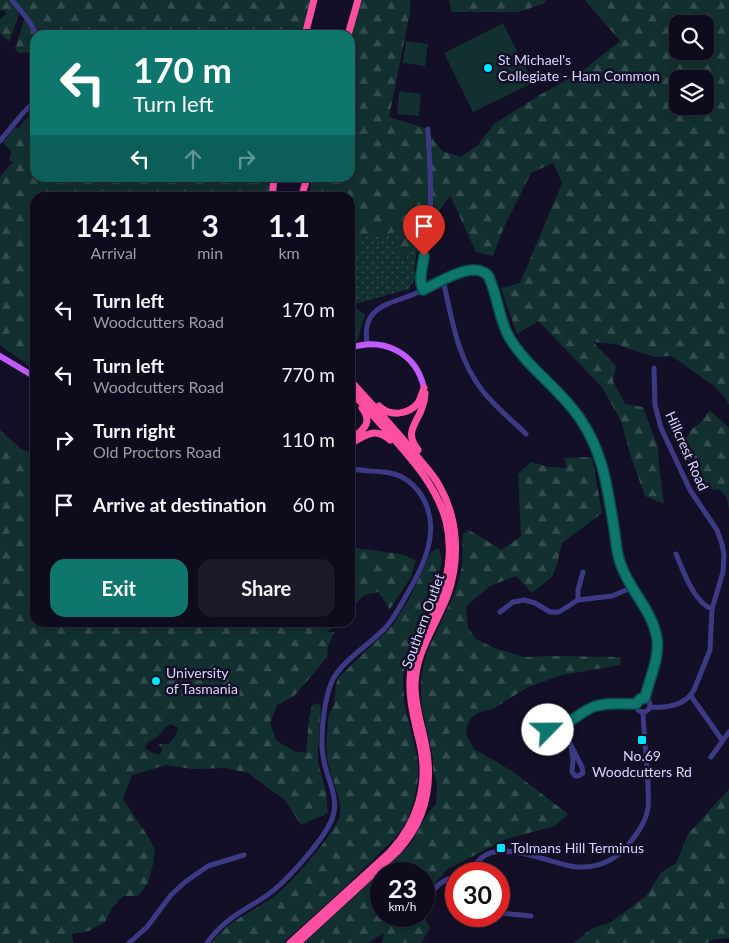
<!DOCTYPE html>
<style>
:root{--surface:#0e0b1c;--page:#1c1929;--text:#f1f3f6;--muted:#9b9ba3;--line:#2e2b3b;--accent:#0f766e}
body{margin:0;font-family:Lato,sans-serif;background:var(--page);color:var(--text);height:100vh;display:flex;flex-direction:column;font-size:19px;white-space:nowrap}
*{box-sizing:border-box;margin:0}
p{font-size:16px;color:var(--muted)}
.icon{flex:none;width:28px;height:28px;fill:none;stroke:currentColor;stroke-width:2;stroke-linecap:round;stroke-linejoin:round}
.map{position:relative;flex:1;overflow:hidden}
.details{position:absolute;left:30px;top:192px;width:325px;height:435px;display:flex;flex-direction:column;background:var(--surface);border-radius:15px;box-shadow:0 2px 8px #0003,0 0 0 1px var(--line)}
.details>*{flex:none}
.guide{position:absolute;left:30px;top:30px;width:325px;height:152px;border-radius:15px;box-shadow:0 2px 8px #0003,0 0 0 1px var(--line);background:#0f766e;color:#fff;overflow:hidden}
.buttons{position:absolute;left:669px;top:15px;display:grid;gap:10px}
.buttons a{display:grid;place-items:center;width:45px;height:45px;border-radius:10px;background:var(--surface);box-shadow:0 2px 8px #0003,0 0 0 1px var(--line);font-size:25px}
.speed{position:absolute;left:370px;top:862px;display:flex;gap:10px;font-size:25px;font-weight:700;text-align:center}
.speed>*{display:grid;place-content:center;width:65px;height:65px;border-radius:50%;background:var(--surface);box-shadow:0 2px 8px #0003,0 0 0 1px var(--line);line-height:1}
.speed small{font-size:12px;font-weight:400}
.speed .limit{border:8px solid #d22;background:#fff;color:#111}
.pin{position:absolute;display:grid;place-items:center;width:42px;height:42px;color:#fff;margin:-51px -21px;border-radius:50% 50% 50% 0;rotate:-45deg;box-shadow:0 0 5px #0007}
.pin .icon{rotate:45deg}
.me{position:absolute;width:55px;margin:-28px;rotate:67deg;stroke-linejoin:round;filter:drop-shadow(0 0 4px #0008)}
.turn{display:flex;align-items:center;gap:18px;height:105px;padding:0 20px;font-size:22px}
.turn .icon{width:65px;height:65px;stroke-width:2.5}
.turn b{display:block;font-size:35px;line-height:42px}
.lanes{display:flex;align-items:center;height:48px;padding:0 20px;background:#0003;justify-content:center;gap:25px;direction:ltr}
.lanes .off{opacity:.35}
.eta{display:flex;justify-content:space-evenly;align-items:center;height:85px;text-align:center}
.eta b{font-size:30px;font-weight:700;line-height:35px}
.action{display:flex;gap:10px;margin-top:auto;padding:10px 20px}
.action a{flex:1;height:58px;border-radius:15px;background:var(--accent);color:#fff;font-size:20px;font-weight:700;line-height:58px;text-align:center}
.action a+a{background:var(--page);color:var(--text)}
ul{padding:0;list-style:none}
li{display:flex;align-items:center;gap:15px;height:65px;padding:0 20px}
li div{flex:1}
li b{display:block;font-size:19px}
li em{font-style:normal}
.map>svg:first-child{display:block}
</style>
<div class="map">
<svg width="729" height="943" viewBox="0 0 729 943">
<defs>
<pattern id="grass-dots" width="8" height="8" patternUnits="userSpaceOnUse" patternTransform="scale(1.25)"><rect width="8" height="8" fill="#12302f"/><path d="M2 2h.1M6 6h.1" fill="none" stroke="#344d4e" stroke-width="1.8" stroke-linecap="round"/></pattern>
<pattern id="forest-firs" width="22" height="20" patternUnits="userSpaceOnUse" patternTransform="scale(1.25)"><rect width="22" height="20" fill="#12302f"/><path d="M5 1l3.5 6h-7zM16 11l3.5 6h-7z" fill="#344d4e"/></pattern>
</defs>
<rect width="100%" height="100%" fill="#130f26"/>
<path fill="url(#grass-dots)" d="M370 232 380 238 377 244 390 233 396 232 402 237 394 255 406 257 417 247 414 274H415V279L409 289 352 305 350 303V260L358 252V244Z"/>
<path fill="url(#forest-firs)" fill-rule="evenodd" d="M0 0H314L305 35H35V52L19 53 15 49 26 14 21 8 9 42 0 33V19L6 14 3 10 0 11Z
M358 0H410V12L389 117 428 129 430 216 423 251 416 252 417 248 406 257 393 255 402 238 396 232 390 233 377 245 380 238 370 232 358 244V252L350 260V198H309L312 178H350V35Z
M449 0H546L545 3 519 12H452Z
M585 0H729V405L726 399 715 387 672 356 654 357 615 344 593 342 616 366 613 381 625 404 643 407 658 447 659 465 664 504 645 496 631 457 621 421 602 387 538 321 517 334 501 288 520 283 562 183 553 163 531 173 504 227 493 256 476 252 450 195 434 219 430 135 442 151 461 157 478 145 494 124 543 93 581 72 620 41ZM678 24H705V51H678ZM678 79H705V106H678Z
M32 112 35 114V178H274L272 197 35 198V370L0 345V177L13 162 9 160 11 155 10 150 3 143 15 127 18 129Z
M350 303 365 315 361 327 358 339 350 344Z
M710 410 729 428V510L727 498 720 490 701 488 695 481 697 475 694 470 693 464 686 459 681 440 687 437 692 429 701 422Z
M0 430 21 449 35 454V622L336 623 327 632H334L328 647 327 657 314 673 294 696 277 705 270 724 277 741 294 751 306 753 309 718 312 705 319 703 321 709 318 747V762L326 792 328 813 301 825 285 800 248 773 227 768 192 769 166 765 132 775 123 799 147 835 155 849 153 864 148 883 138 896H123L113 906 105 922 89 931 72 934 73 943H0ZM171 724 178 728 175 737 169 744H159L162 750 159 755 151 752 145 748C150 737 153 742 159 735 165 729 163 728 171 724Z
M592 457 602 513 562 543 557 564 552 577 532 593 516 576 490 586 466 606 468 628 476 639 494 648 524 657 555 656 621 657 620 665 562 675 528 687 493 709 478 713 471 718 467 727 466 734 474 749 512 771 568 814 555 826 506 839 448 869 424 895V874H381V916H423L430 928 421 943H382L384 933 368 943H304L409 846C418 832 424 816 436 804L437 784 433 770V758L430 744 423 713 421 698V681L424 662 427 652 454 594 458 582 462 566 463 534 469 530 502 550 521 536 518 474 531 462 549 467 567 468 564 458Z
M350 547 400 554 416 560 411 577 390 609 386 604 379 592 364 595 350 609Z
M439 548 442 560 436 591 413 638 407 654 403 676 404 702 416 752 418 764V780L414 800 410 812 405 824 395 838 344 888 283 943H212C228 920 250 913 272 898 289 886 335 834 340 815 343 802 332 780 329 767 325 753 327 739 328 725 328 722 328 717 329 714 331 710 334 707 334 703 336 694 334 686 339 677L393 625 411 595 431 552Z
M729 789V938L711 940 707 943H574L591 929 611 922 647 895 661 873 676 863 688 834Z"/>
<path fill="#12302f" d="M503 23 533 83 473 112 444 53Z
M406 41 428 44 425 66 403 63Z
M399 91 421 94 419 116 397 114Z"/>
<g fill="none" stroke-linecap="round" stroke-linejoin="round">
<path stroke="#3d3a85" stroke-width="5" d="M12 0 29 21 37 35
M0 141 23 113 35 101
M443 280C452 319 457 358 482 390 494 406 511 419 526 434
M423 290 421 285V278C424 257 428 236 430 215 432 187 429 157 428 129
M367 344C366 334 365 323 373 314 382 303 401 300 414 294 431 287 447 278 464 272 476 269 485 269 490 281 499 310 503 333 523 357 542 380 566 396 582 422 608 463 611 511 619 558 622 567 626 577 631 586 642 606 660 624 657 649 656 665 649 682 645 698
M676 554C683 570 694 603 712 609
M578 600V590L583 572
M500 612 513 602 524 600 535 603 550 612H559L578 600 612 596 631 588
M691 696 722 740
M636 705a7 7 0 1 1 14 0a7 7 0 1 1-14 0Z
M651 707C667 708 685 706 694 690L710 650 712 609 723 572 724 555 722 544 717 530 690 490 661 428 655 405 654 368
M525 727 548 730 555 729 562 727 579 714 595 706 603 704 636 705
M562 727 582 767 583 773 578 776H575L572 772 573 760 571 746
M711 757 729 732
M471 874C486 828 548 865 578 867 598 868 616 860 628 845 637 834 646 822 648 808 649 801 648 793 648 785 647 761 644 737 643 713
M424 901C432 891 442 878 456 877
M499 913 531 916
M129 943 147 927 171 895 185 882 208 866 244 855
M207 943C224 919 242 912 266 896 284 884 327 837 333 816 339 798 327 778 324 761 319 741 324 697 333 679 345 658 371 644 387 626 395 616 401 605 407 594 424 565 441 531 423 498 418 489 411 482 402 477 386 469 367 473 350 468"/>
<path stroke="#c25bff" stroke-width="6" d="M350 348C383 337 416 352 424 388
M0 356 35 377"/>
<path stroke="#ff4fa3" stroke-width="7" d="M305 35 314 0
M348 35 358 0
M272 198 274 178
M301 198 307 178
M379 406C390 417 408 415 418 403 421 398 422 393 424 388
M353 438C364 429 373 422 362 408
M350 444C364 436 375 426 390 440
M418 450C406 435 413 427 420 413 423 406 425 400 425 393
M290 943 390 852C418 822 429 784 420 744 414 719 407 694 411 669 415 650 424 633 432 616 447 586 454 554 446 521 437 488 415 463 393 438 379 422 364 406 350 390
M298 943 398 851C427 819 434 783 425 742 421 723 415 705 415 686 415 652 437 624 448 594 460 559 458 519 440 487 435 477 427 468 420 460 398 432 373 406 350 380"/>
</g>
<g fill="none" stroke-linecap="round" stroke-linejoin="round">
<defs>
<path id="route" d="M424 256C423 267 418 279 423 290 437 283 468 264 483 272 486 273 489 276 490 280 498 299 499 319 509 337 528 369 561 389 581 420 604 455 607 487 614 528 616 540 616 553 621 565 630 591 653 611 657 639 660 657 649 680 645 698L640 699 636 704C622 704 606 702 593 707 577 714 566 728 548 730"/>
</defs>
<use href="#route" stroke="#0a4d48" stroke-width="12"/>
<use href="#route" stroke="#0f766e" stroke-width="9"/>
</g>
<g fill="#00e5ff" stroke="#130f26" stroke-width="2">
<circle cx="488" cy="68" r="5"/>
<circle cx="156" cy="681" r="5"/>
<rect x="637" y="735" width="10" height="10" rx="2.5"/>
<rect x="496" y="843" width="10" height="10" rx="2.5"/>
</g>
<g text-anchor="middle" stroke-width="5" stroke-linejoin="round" paint-order="stroke">
<g font-size="14" fill="#d9d4ff" stroke="#130f26" text-anchor="start">
<text x="498" y="65">St Michael's<tspan x="498" dy="16">Collegiate - Ham Common</tspan></text>
<text x="166" y="678">University<tspan x="166" dy="16">of Tasmania</tspan></text>
<text x="642" y="761" text-anchor="middle">No.69<tspan x="642" dy="16">Woodcutters Rd</tspan></text>
<text x="511" y="853">Tolmans Hill Terminus</text>
</g>
<g font-size="14" fill="#d9d4ff" stroke="#130f26">
<text transform="translate(687 451) rotate(66)" y="5">Hillcrest Road</text>
<text transform="translate(423 621) rotate(-70)" y="5">Southern Outlet</text>
</g>
</g>
</svg>
<div class="buttons">
<a><svg class="icon" aria-label="search" viewBox="0 0 24 24"><circle cx="10" cy="10" r="6"/><path d="M15 15l6 6"/></svg></a>
<a><svg class="icon" aria-label="layers" viewBox="0 0 24 24"><path d="M12 4l9 5-9 5-9-5zM3 14l9 5 9-5"/></svg></a>
</div>
<div class="speed"><div>23<small>km/h</small></div><div class="limit">30</div></div>
<div class="pin" style="left:424px;top:256px;background:#d93025"><svg class="icon" aria-label="arrive" viewBox="0 0 24 24"><path d="M6 21V4h12l-3 4 3 4H6"/></svg></div>
<svg class="me" style="left:548px;top:730px" viewBox="-20 -20 40 40"><circle r="19" fill="#fff"/><path d="M0-13L10 11 0 6-10 11z" fill="#0f766e"/></svg>
<div class="guide">
<div class="turn"><svg class="icon" aria-label="left" viewBox="0 0 24 24"><path d="M17 20v-9H6M10 6l-5 5 5 5"/></svg><div><b>170 m</b>Turn left</div></div>
<div class="lanes"><svg class="icon" aria-label="left" viewBox="0 0 24 24"><path d="M17 20v-9H6M10 6l-5 5 5 5"/></svg><svg class="icon off" aria-label="ahead" viewBox="0 0 24 24"><path d="M12 20V5M6 11l6-6 6 6"/></svg><svg class="icon off" aria-label="right" viewBox="0 0 24 24"><path d="M7 20v-9h11M14 6l5 5-5 5"/></svg></div>
</div>
<section class="details">
<div class="eta">
<div><b>14:11</b><p>Arrival</p></div>
<div><b>3</b><p>min</p></div>
<div><b>1.1</b><p>km</p></div>
</div>
<ul>
<li><svg class="icon" aria-label="left" viewBox="0 0 24 24"><path d="M17 20v-9H6M10 6l-5 5 5 5"/></svg><div><b>Turn left</b><p>Woodcutters Road</p></div><em>170 m</em></li>
<li><svg class="icon" aria-label="left" viewBox="0 0 24 24"><path d="M17 20v-9H6M10 6l-5 5 5 5"/></svg><div><b>Turn left</b><p>Woodcutters Road</p></div><em>770 m</em></li>
<li><svg class="icon" aria-label="right" viewBox="0 0 24 24"><path d="M7 20v-9h11M14 6l5 5-5 5"/></svg><div><b>Turn right</b><p>Old Proctors Road</p></div><em>110 m</em></li>
<li><svg class="icon" aria-label="arrive" viewBox="0 0 24 24"><path d="M6 21V4h12l-3 4 3 4H6"/></svg><div><b>Arrive at destination</b></div><em>60 m</em></li>
</ul>
<div class="action"><a>Exit</a><a>Share</a></div>
</section>
</div>
